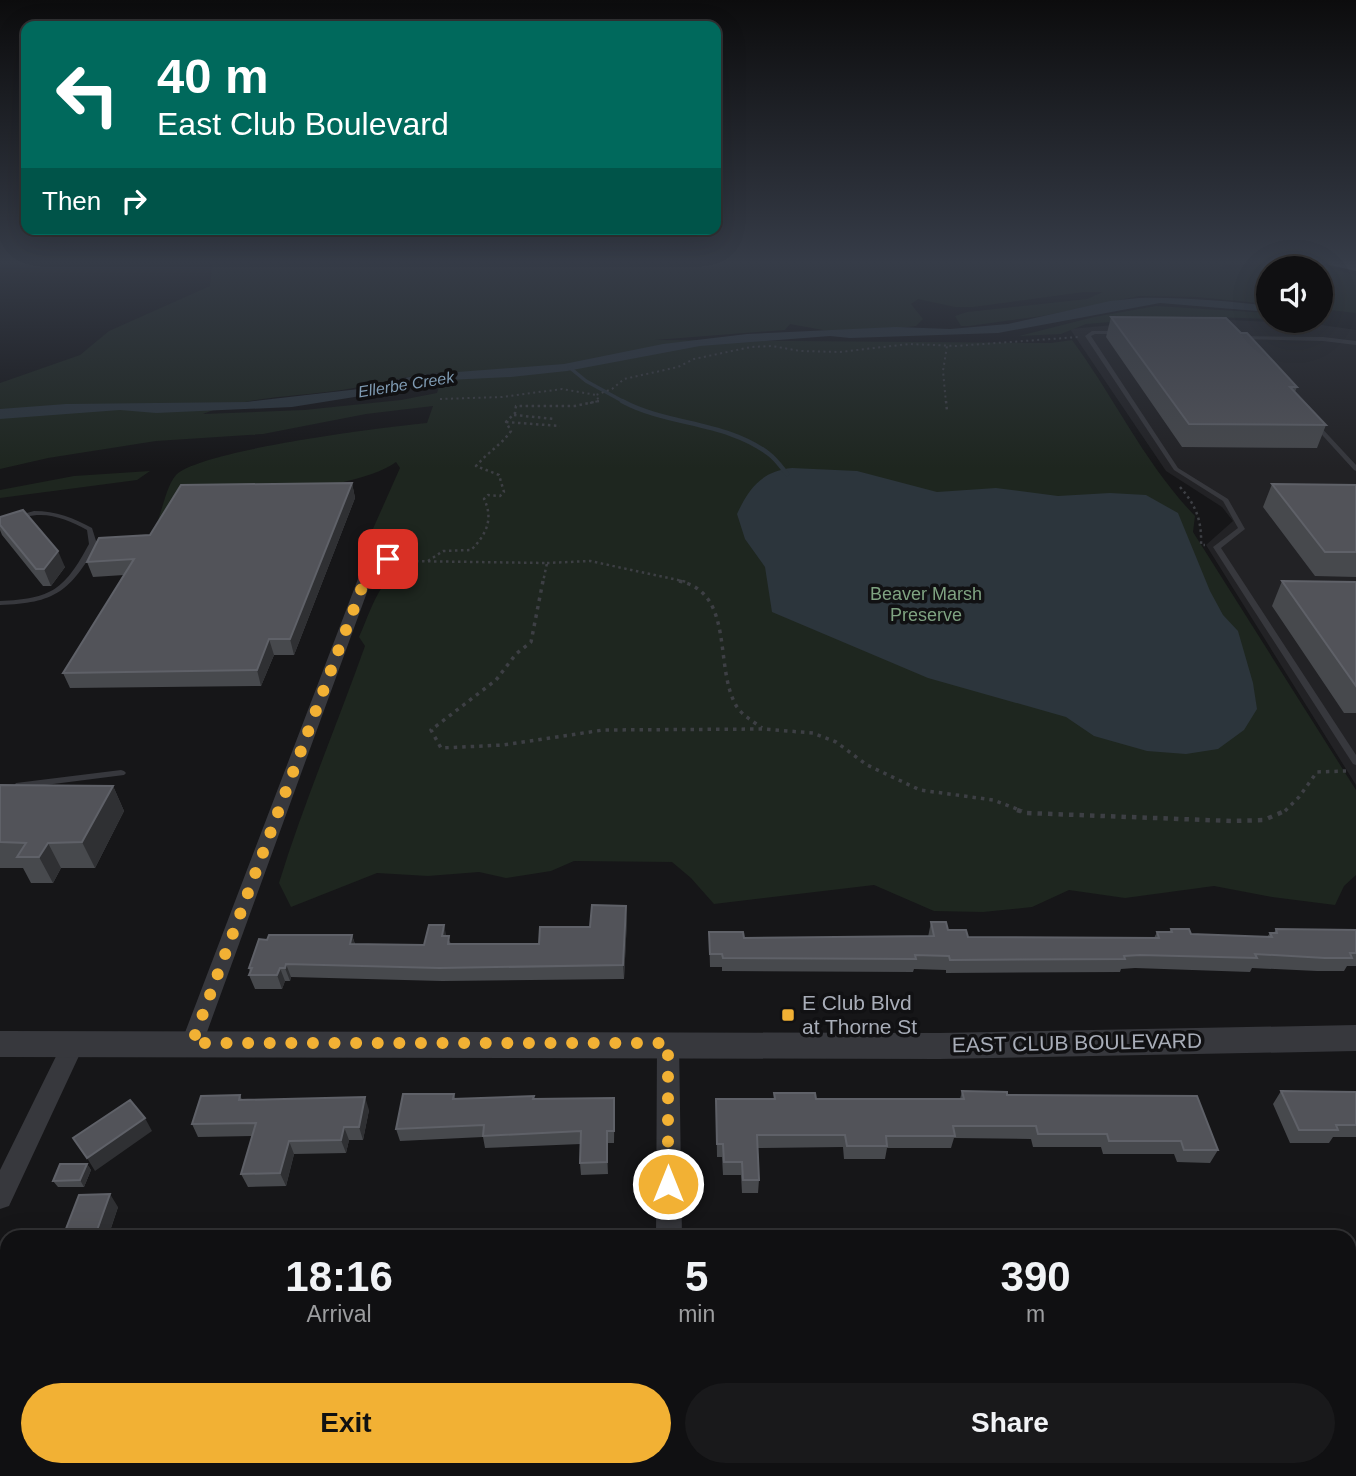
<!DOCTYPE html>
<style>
:root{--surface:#101012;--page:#19191b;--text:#f1f3f6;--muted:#9c9d9f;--line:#303032;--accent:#f2b134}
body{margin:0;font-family:Helvetica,sans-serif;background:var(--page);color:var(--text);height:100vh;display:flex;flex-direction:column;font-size:26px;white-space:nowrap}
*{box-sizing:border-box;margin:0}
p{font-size:23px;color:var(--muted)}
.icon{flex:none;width:38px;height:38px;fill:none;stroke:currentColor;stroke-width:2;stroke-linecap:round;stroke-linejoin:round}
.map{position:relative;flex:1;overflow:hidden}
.sheet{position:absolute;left:0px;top:1230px;width:1356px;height:247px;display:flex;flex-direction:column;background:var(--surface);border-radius:21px 21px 0 0;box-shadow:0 7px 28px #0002,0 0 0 2px var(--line)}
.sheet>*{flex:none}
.banner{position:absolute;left:21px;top:21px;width:700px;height:214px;border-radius:14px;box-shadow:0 7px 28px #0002,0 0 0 2px var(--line);background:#00695c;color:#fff;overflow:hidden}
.tools{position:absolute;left:1256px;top:256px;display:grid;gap:14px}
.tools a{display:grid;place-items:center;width:77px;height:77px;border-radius:50%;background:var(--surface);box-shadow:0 7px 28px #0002,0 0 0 2px var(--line);font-size:35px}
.pin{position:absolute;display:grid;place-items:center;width:60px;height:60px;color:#fff;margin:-30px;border-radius:14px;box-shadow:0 4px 10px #0006}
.me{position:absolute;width:77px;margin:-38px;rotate:0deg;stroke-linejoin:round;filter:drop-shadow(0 0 5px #0008)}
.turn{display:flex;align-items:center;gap:24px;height:147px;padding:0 21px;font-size:32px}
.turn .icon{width:91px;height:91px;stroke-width:2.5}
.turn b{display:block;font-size:49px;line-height:60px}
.then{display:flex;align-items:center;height:66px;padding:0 21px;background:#0003;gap:14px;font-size:26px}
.eta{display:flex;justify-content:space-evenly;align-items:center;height:119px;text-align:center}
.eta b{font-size:42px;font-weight:800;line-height:49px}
.cta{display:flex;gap:14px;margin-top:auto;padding:14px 21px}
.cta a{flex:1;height:80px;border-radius:42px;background:var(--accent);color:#111;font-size:28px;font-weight:800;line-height:80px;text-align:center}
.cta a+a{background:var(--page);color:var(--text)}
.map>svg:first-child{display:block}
</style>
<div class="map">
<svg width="1356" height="1476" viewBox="0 0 1356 1476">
<rect width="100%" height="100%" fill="#161618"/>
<path fill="#222225" d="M1189 318 1315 324 1356 330V785L1206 545 1233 521 1222 507 1166 471 1070 329Z"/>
<path fill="#1e261f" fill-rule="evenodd" d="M208 261H1232L1220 268C1239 270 1257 266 1275 262 1300 258 1332 269 1356 275V313L1321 309V268H1269V304L1197 297 1139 296 1042 316 969 326H961L955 316 967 312 1087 299 1103 292H1084L973 307H955L918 299 911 304 923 319 916 326 875 331 823 330 790 324 785 330 655 340 1051 343 1072 340C1115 398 1144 463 1195 516L1193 532 1356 790V875L1344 886 1335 905 1272 897 1214 886 1125 898 1069 890 1032 907 983 912 934 911 874 885 714 904 691 878 672 862 574 861 551 871 506 878 479 872 428 876 377 873 291 907 279 883C304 802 337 725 365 646L359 637C367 620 374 595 387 581 397 572 410 571 416 556L379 538 372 531 400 468 396 462C359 490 223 500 171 507L158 520C163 507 167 485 176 475 200 450 385 427 427 423L433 406 366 414 263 434 156 441 48 458 0 469V383L80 355 109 331 210 286 212 265ZM444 372 437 393 401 400 304 410 203 414C247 396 295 397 342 390 376 384 410 375 444 372Z
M1156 306 1269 313V319L1186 316 1086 324 1061 334 1019 336 1094 317Z
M150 471 137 480 0 498V490L74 476Z"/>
<path fill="#2c353c" d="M1139 298C1182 297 1226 301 1269 306V312L1160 303 998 333 850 338 830 336 700 346 567 371 511 377 427 381 367 395 292 407 156 413 120 410 0 419V409L66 404 246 402 359 389 418 375 564 364 663 344 747 334 896 327 950 329 1008 324 1110 301Z
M792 468 857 471 937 492 996 488 1058 496 1110 493 1146 495 1178 513 1210 591 1223 615 1238 631 1253 683 1257 709 1244 730 1218 749 1186 754 1147 751 1094 736 1066 717 928 678 772 612 765 567 745 539 737 514C749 488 762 471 792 468Z"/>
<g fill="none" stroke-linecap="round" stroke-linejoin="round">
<path stroke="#2c353c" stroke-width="3.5" d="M569 367 586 381 626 403"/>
<path stroke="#2c353c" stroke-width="4.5" d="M622 401C668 426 726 421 769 454 776 459 782 468 787 474"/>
<path stroke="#3d3f44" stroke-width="2" stroke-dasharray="2 3.5" stroke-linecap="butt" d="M440 399 502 397 562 389 596 395
M590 403 599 401 596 395 612 389 624 379 678 367 694 359 751 347 772 346 800 351 840 352 909 344 956 346 1078 337
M946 403 943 371 947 346"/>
<path stroke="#3d3f44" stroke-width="2.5" stroke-dasharray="2.5 3.5" stroke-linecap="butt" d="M946 401 947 411
M514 415 555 419
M506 422 560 426
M1180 487C1196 505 1202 521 1201 545H1205
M404 561 547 563 543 582
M428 561 443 551 471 550C486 535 494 519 484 499L488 495 500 496 504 492 499 475 476 466C487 453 501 445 511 431L506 422 515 413 516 406H575L599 401
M547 563 590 561 687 582"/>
<path stroke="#3d3f44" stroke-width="3.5" stroke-dasharray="3.5 5" stroke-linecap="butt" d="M543 581 531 642 516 654 496 680 431 730 441 748 503 745 603 730 763 729 813 733 836 742 867 765 920 790 993 800 1022 811
M679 581C736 593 713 668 737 707 742 715 754 722 762 728
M1285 811 1299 797 1317 772 1346 771"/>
<path stroke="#3d3f44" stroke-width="4.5" stroke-dasharray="4.5 6" stroke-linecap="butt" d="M1017 810 1026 813 1232 821 1264 820 1287 810"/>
<path fill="#37383d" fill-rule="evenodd" d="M1092 331H1119L1120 332 1117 334H1095L1091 336 1178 468 1228 499 1245 529 1221 548 1356 755V765L1353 764 1213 547 1238 528 1223 501 1174 470 1085 336Z
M1237 336 1323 337 1356 341V345L1323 341 1239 339 1236 337Z
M1313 423H1317L1356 465V471L1354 470 1313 425Z
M34 511C56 511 74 518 92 528L97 544C70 592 55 603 0 605V601C52 599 65 589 89 544L87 530C68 520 48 511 26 517 17 520 9 525 0 529V524C11 518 22 514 34 511Z
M121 770 124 771 126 773 124 775 22 788 3 811 0 812V803L16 783Z"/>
<path fill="#37383d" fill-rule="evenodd" d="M388 556 395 560 374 573 203 1043 200 1050 192 1053 184 1050 181 1043 361 571Z
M74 1033 82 1036 85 1043 9 1206 0 1209V1170L66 1036Z
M668 1033 676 1036 679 1043 682 1237H656L657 1043 660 1036Z
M651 1470H681V1476H651Z"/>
<path fill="#37383d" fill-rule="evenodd" d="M1356 1025V1051L939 1059 0 1057V1031L939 1033Z"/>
<path fill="#63666e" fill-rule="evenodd" d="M1324 261H1356V271L1326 264Z"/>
</g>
<path fill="#47494d" d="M1111 317 1297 387 1295 392 1326 425 1317 448 1182 447 1106 337Z
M352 483 355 498 294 655H274L261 686 70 688 63 673 124 575 93 577 87 562 150 535Z
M1272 484 1356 485V577L1315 576 1263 507Z
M0 517 65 567 51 586H43L2 535 0 530Z
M1282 581 1356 582V713H1344L1272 606Z
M0 785 113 786 124 811 95 868H61L53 883H31L23 868H0Z
M627 919 624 979 442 981 291 977 290 981H285L282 989H255L249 975 250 973 249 968 267 940 352 935 355 944 424 945 447 936 451 944H539L590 927Z
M931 922 968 937 1154 938 1157 932H1169L1171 929 1191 934 1267 937 1270 933H1274L1276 929 1356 930V966H1347L1344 971H1317L1252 968 1250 972 1135 968 1121 969 1120 972 946 973V970L914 969 913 972 722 971V967H710L709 932 744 938 928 937Z
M962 1091 1007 1095 1218 1150 1210 1163 1177 1162 1174 1154H1103L1101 1147H1033L1031 1139 954 1138 951 1148H887L885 1159H844L843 1147 757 1148 759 1180 758 1193H742L741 1175H723L722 1157H717L716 1099H774V1093L816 1099H960Z
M1281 1091 1356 1092V1137H1333L1329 1143H1290L1273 1104Z
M454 1094 455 1099H534L614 1098V1143H608V1174L581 1175 580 1163 581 1144 485 1148 483 1137 400 1141 396 1129Z
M240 1095 242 1100 369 1110 363 1140H349L346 1153 294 1154 286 1186 248 1187 241 1174 252 1136 198 1137 192 1124Z
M87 1164 91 1170 84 1187H58L53 1181Z
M118 1207 108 1237H66L64 1234Z
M7 1355V1418H0V1373Z
M163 1470H211L210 1476H168Z
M242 1470H294L293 1476H247Z
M328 1470H396L395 1476H332Z
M539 1470H595L588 1471V1476H540Z"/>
<path fill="#2f3033" d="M352 483 355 498 294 655 290 639Z
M58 551 65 567 51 586 44 569Z
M269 639 274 655 261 686 257 670Z
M113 786 124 811 95 868 82 842Z
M48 843 61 868 53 883 39 857Z
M626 906 627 919 624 979 623 965Z
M444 925 447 939 442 936Z
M352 935 356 948 350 944Z
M286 964 291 977 290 981 285 968Z
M280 968 285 981 282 989 277 975Z
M365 1097 369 1110 363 1140 359 1127Z
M614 1098 615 1110 614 1143Z
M145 1118 152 1131 95 1171 87 1158Z
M344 1127 349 1140 346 1153 341 1140Z
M607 1131 608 1143V1174L607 1162Z
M289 1141 294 1154 286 1186 280 1173Z
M87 1164 91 1170 84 1187 80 1180Z
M110 1194 118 1207 108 1237H99L96 1233Z
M19 1470H34L32 1476H16Z
M205 1470H211L210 1476Z
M288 1470H294L293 1476H292Z
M391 1470H396L395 1476H394Z
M487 1470H491L490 1476H486Z"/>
<path fill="#525359" stroke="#5f6168" stroke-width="2" d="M1111 317 1226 318 1241 333H1247L1297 387H1290L1326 425 1189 424Z
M352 483 290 639H269L257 670 63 673 134 559 87 562 99 538 150 535 181 485Z
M1272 484 1356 485V552H1325Z
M23 510 58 551 44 569H36L0 525V517Z
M1282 581 1356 582V686Z
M0 785 113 786 82 842 48 843 39 857H17L26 843 0 842Z
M592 905 626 906 623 965 439 968 286 964 285 968H280L277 975H249L252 968H249L259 939 267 940 269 935H352L350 944 424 945 429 925H444L442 936H449L448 944H539L540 927H590Z
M931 922H946L948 930H966L968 937 1159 938 1157 932H1172L1171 929H1189L1191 934 1272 937 1270 933H1277L1276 929 1356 930V953H1350L1352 958H1325L1255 954 1257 958 1140 955 1124 956 1125 959 950 960 949 956 915 955 916 959 723 958 722 954H710L709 932H743L744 938 934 936Z
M962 1091 1007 1092V1095L1197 1096 1218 1150H1184L1181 1141H1109L1107 1134H1038L1036 1126H953L955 1136H886L887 1146H847L845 1135H757L759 1180H743L742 1162H724L723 1144H717L716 1099H775L774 1093H815L816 1099H964Z
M1281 1091 1356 1092V1125H1336L1338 1130H1299Z
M403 1094H454L453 1099 534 1096 533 1099 614 1098V1131H607V1162L580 1163 581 1131 483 1136 484 1125 396 1129Z
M240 1095 239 1100 365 1097 359 1127H344L341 1140 289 1141 280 1173 241 1174 256 1123 192 1124 201 1096Z
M130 1100 145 1118 87 1158 73 1138Z
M60 1164H87L80 1180 53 1181Z
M110 1194 96 1233 64 1234 79 1195Z
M451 1234 450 1237H424V1235Z
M7 1355V1407H0V1373Z
M0 1443H7V1470H19L16 1476H0Z
M434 1470H487L486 1475 433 1476Z
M742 1470H805L804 1476H751L741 1473Z
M916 1470H937L964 1476H916Z"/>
<linearGradient id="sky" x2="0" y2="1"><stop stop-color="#0c0c0d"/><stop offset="0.56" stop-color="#363c48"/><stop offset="1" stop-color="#363c48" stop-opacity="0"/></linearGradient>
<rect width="1356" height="468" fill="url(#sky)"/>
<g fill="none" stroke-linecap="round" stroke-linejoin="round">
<path stroke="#f2b134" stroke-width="12" stroke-dasharray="0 21.6" d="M388 559 368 571 192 1043H668V1184"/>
</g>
<rect fill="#f2b134" stroke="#111113" stroke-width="2.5" x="781" y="1008" width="14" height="14" rx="3.5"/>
<g text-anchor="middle" stroke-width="7" stroke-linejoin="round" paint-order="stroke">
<g font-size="16" font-style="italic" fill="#7f9bb3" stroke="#111113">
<text transform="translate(406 384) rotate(-9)" y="6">Ellerbe Creek</text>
</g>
<g font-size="18" fill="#7fa381" stroke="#111113">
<text x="926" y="600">Beaver Marsh<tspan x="926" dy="21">Preserve</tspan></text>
</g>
<g font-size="21" fill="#a8adb8" stroke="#111113" text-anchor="start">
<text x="802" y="1010">E Club Blvd<tspan x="802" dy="24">at Thorne St</tspan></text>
</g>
<g font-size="21" fill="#a8adb8" stroke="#111113">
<text transform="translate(1077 1043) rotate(-1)" y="7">EAST CLUB BOULEVARD</text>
</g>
</g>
</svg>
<div class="tools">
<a><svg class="icon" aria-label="sound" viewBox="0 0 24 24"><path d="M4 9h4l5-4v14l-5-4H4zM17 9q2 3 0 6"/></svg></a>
</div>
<div class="pin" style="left:388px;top:559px;background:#d93025"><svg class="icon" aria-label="arrive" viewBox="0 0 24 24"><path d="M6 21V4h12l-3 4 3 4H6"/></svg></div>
<svg class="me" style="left:668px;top:1184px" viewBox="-20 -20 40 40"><circle r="17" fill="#f2b134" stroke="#fff" stroke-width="3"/><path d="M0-11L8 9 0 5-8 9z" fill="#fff"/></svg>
<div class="banner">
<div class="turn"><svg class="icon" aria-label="left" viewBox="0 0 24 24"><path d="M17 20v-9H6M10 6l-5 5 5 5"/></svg><div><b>40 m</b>East Club Boulevard</div></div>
<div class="then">Then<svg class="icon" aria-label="right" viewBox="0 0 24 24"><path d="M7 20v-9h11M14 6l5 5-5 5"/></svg></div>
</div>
<section class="sheet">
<div class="eta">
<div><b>18:16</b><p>Arrival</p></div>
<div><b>5</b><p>min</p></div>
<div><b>390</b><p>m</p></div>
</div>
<div class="cta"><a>Exit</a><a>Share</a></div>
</section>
</div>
